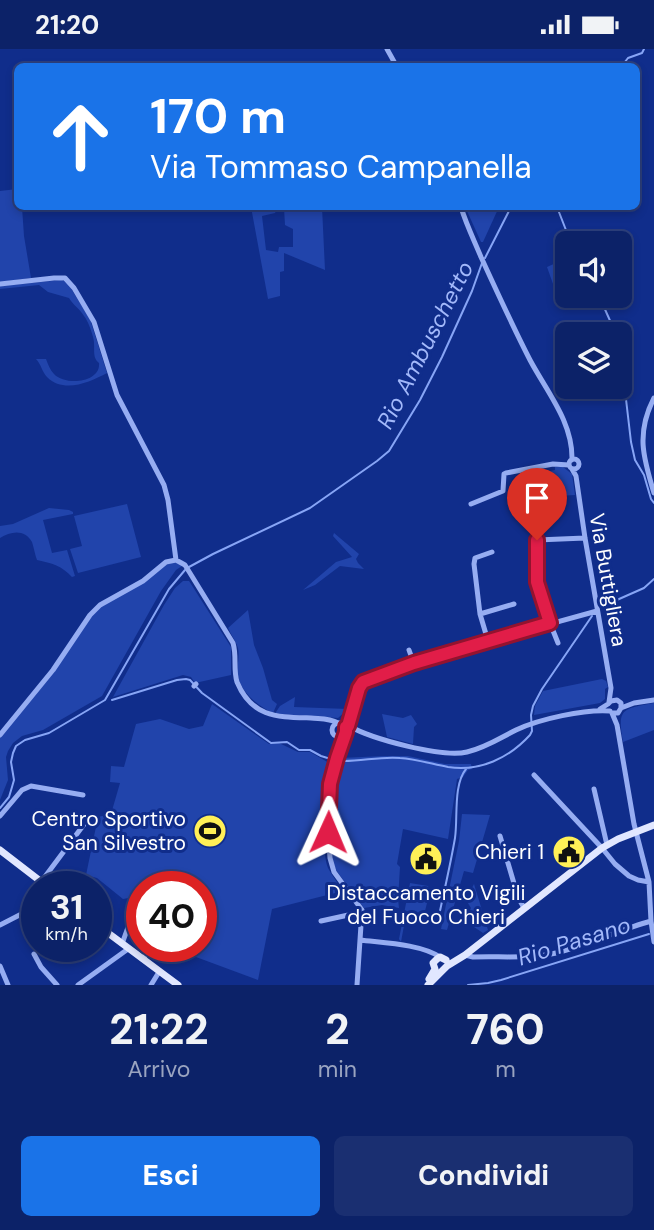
<!DOCTYPE html>
<html lang="it">
<style>
:root{--surface:#0c2268;--page:#1a2f71;--text:#f1f3f6;--muted:#9aa4c0;--line:#2c3f7c;--accent:#1a73e8}
body{margin:0;font-family:"DM Sans",sans-serif;background:var(--page);color:var(--text);height:100vh;display:flex;flex-direction:column;font-size:26px;white-space:nowrap}
*{box-sizing:border-box;margin:0}
p{font-size:23px;color:var(--muted)}
.icon{flex:none;width:38px;height:38px;fill:none;stroke:currentColor;stroke-width:2;stroke-linecap:round;stroke-linejoin:round}
.map{position:relative;height:936px;overflow:hidden}
.sheet{display:flex;flex-direction:column;background:var(--surface);flex:1}
.sheet>*{flex:none}
.hud{position:absolute;left:14px;top:14px;width:626px;height:147px;border-radius:10px;box-shadow:0 4px 10px #0003,0 0 0 2px var(--line);background:#1a73e8;color:#fff;overflow:hidden}
.controls{position:absolute;left:555px;top:182px;display:grid;gap:14px}
.controls a{display:grid;place-items:center;width:77px;height:77px;border-radius:10px;background:var(--surface);box-shadow:0 4px 10px #0003,0 0 0 2px var(--line);font-size:35px}
.speed{position:absolute;left:21px;top:822px;display:flex;gap:14px;font-size:35px;font-weight:700;text-align:center}
.speed>*{display:grid;place-content:center;width:91px;height:91px;border-radius:50%;background:var(--surface);box-shadow:0 4px 10px #0003,0 0 0 2px var(--line);line-height:1}
.speed small{font-size:18px;font-weight:400}
.speed .limit{border:10px solid #d22;background:#fff;color:#111}
.pin{position:absolute;display:grid;place-items:center;width:60px;height:60px;color:#fff;margin:-72px -30px;border-radius:50% 50% 50% 0;rotate:-45deg;box-shadow:0 0 7px #0007}
.pin .icon{rotate:45deg}
.me{position:absolute;width:77px;margin:-38px;rotate:1deg;stroke-linejoin:round;filter:drop-shadow(0 0 5px #0008)}
.turn{display:flex;align-items:center;gap:24px;height:147px;padding:0 21px;font-size:32px}
.turn .icon{width:91px;height:91px;stroke-width:2.5}
.turn b{display:block;font-size:49px;line-height:60px}
.eta{display:flex;justify-content:space-evenly;align-items:center;height:119px;text-align:center}
.eta b{font-size:42px;font-weight:800;line-height:49px}
.action{display:flex;gap:14px;margin-top:auto;padding:14px 21px}
.action a{flex:1;height:80px;border-radius:10px;background:var(--accent);color:#fff;font-size:28px;font-weight:800;line-height:80px;text-align:center}
.action a+a{background:var(--page);color:var(--text)}
.status{display:flex;justify-content:space-between;align-items:center;height:49px;padding:0 35px;background:var(--surface);direction:ltr}
.status svg{height:19px;fill:currentColor}
.map>svg:first-child{display:block}
</style>
<div class="status"><b>21:20</b><svg viewBox="0 0 49 12"><path d="M0 12V9h3v3zM5 12V6h3v6zM10 12V3h3v9zM15 12V0h3v12zM26 1h20v11H26zM47 4h2v5h-2z"/></svg></div>
<div class="map">
<svg width="654" height="936" viewBox="0 0 654 936">
<rect width="100%" height="100%" fill="#102d8b"/>
<path fill="#2144ab" fill-rule="evenodd" d="M17 140 18 158H22L24 187 31 229 0 233V142Z
M251 158H322L325 221 284 204V222L280 223V247L268 250ZM278 158 284 159 285 176 293 180V198H279L278 203 266 201 262 167 275 164Z
M469 158H499L483 193H481L467 162Z
M567 209V246L558 249 547 218Z
M61 231 67 233 90 270 107 324C90 333 64 345 47 328 42 323 41 315 36 310H46C48 315 50 321 54 325 65 337 101 334 99 314 91 308 96 298 93 288 91 281 88 272 84 267 80 260 73 256 69 249L48 243 39 236 0 240V237Z
M555 418H563L572 425 575 446 541 448 539 424 555 421Z
M127 455 141 508 78 524 70 500 82 497 74 467Z
M49 459 69 461 73 463V465L43 471 52 504 67 501 75 527 72 528C62 517 52 514 37 511 35 506 34 499 32 493 25 480 11 482 0 489V477L13 475Z
M334 484 359 505 356 510 358 514 364 520 340 517 315 536 303 541 336 513 352 508 333 487Z
M175 513 182 517 176 521 161 542 102 647 43 681 22 687 13 694 8 702 6 708 8 731 0 751V689L54 622 89 570 99 559 167 515Z
M183 532H189L191 535 231 598V626L195 634 191 628 183 626 113 648 164 556 175 539Z
M248 561 254 596 263 619 272 651 277 655 273 664C259 658 242 644 238 628 236 619 240 609 238 599 236 592 231 586 228 579Z
M602 630 606 632 608 638 605 640V650L600 654 534 666 535 657 543 642Z
M295 648 294 658 348 660 338 669 276 665V663L280 657Z
M654 654V681L623 693C617 659 622 660 654 654Z
M212 655 269 695 279 694 298 703H310L331 715C326 736 320 800 328 819 332 827 338 834 343 842L272 860 258 931 169 898H201V838H150L138 835 134 848 123 850 97 829 86 826 98 768 111 765 120 734 110 733 111 717 124 718 136 675 160 670 189 680 203 677Z
M382 665 403 669 411 666 417 675 414 678 413 695 387 688Z
M384 707H408L445 715H471L472 720 468 721 463 728 457 730 448 790 403 780 397 815 400 818 398 850 399 859 382 856 364 859 336 821 332 811 330 781 333 780C333 758 335 737 340 715L339 714 340 709Z
M462 765 490 766 473 824 464 822 447 881 441 880 459 792Z
M410 834 428 837 430 842 422 874 405 871 401 893 399 890Z
M474 835 488 881 483 884 465 872 471 859 466 851Z"/>
<g fill="none" stroke-linecap="round" stroke-linejoin="round">
<path stroke="#87a5f6" stroke-width="2" d="M621 18 628 9 642 4 644 0
M557 158 571 194
M485 209 511 158
M599 247 616 285
M620 299 631 393 635 411 644 426 651 450 654 454
M189 518 213 505 310 459 377 412 389 402 420 351 442 308 472 242 482 214
M601 558 644 539 654 530
M112 651 177 631 186 630 190 631 202 644 271 694 287 693 299 701H310L321 707 334 711
M340 712C360 713 380 707 400 709 416 710 432 715 448 718 480 723 509 709 530 686L532 682 531 666 533 657 542 640 592 567
M0 759 9 748 12 738 14 731 11 713 13 704 16 697 25 691 49 684 105 651 169 540 185 521
M437 876C443 847 450 818 455 789 458 769 453 736 466 720
M468 936 488 934 501 931 649 885"/>
<path stroke="#96adf2" stroke-width="5" d="M387 0 397 18
M461 158C466 175 474 191 481 208 497 243 513 278 530 311 547 343 573 373 572 411
M0 235 54 229H65L74 239 94 273 117 346 164 436 168 451 176 511
M654 349C636 384 643 408 654 444
M569 415a5 5 0 1 1 10 0a5 5 0 1 1-10 0Z
M572 420 576 427 585 489 611 639 609 653
M471 455 503 442 504 425 506 424 553 415 569 416
M480 565 514 555
M488 592 480 565 474 515 475 509 492 503
M558 594 550 574 537 533V491L585 489
M409 601 414 615
M194 637 196 635
M621 659 634 654 654 651
M600 660 608 655 611 652 617 651 621 654V659L618 664H612
M612 664 617 676 634 775 649 833 651 872 654 893
M332 681a7 7 0 1 1 14 0a7 7 0 1 1-14 0Z
M349 677C354 663 354 638 368 630L488 592 597 562
M346 678 349 677C372 690 442 709 467 703 485 699 500 689 516 681 539 670 585 660 610 662
M0 686 53 621 90 566 100 556 143 532 166 513 176 511 185 516 233 594C237 607 233 620 237 633 252 669 278 668 311 669 321 670 329 669 338 674
M344 686 330 735 328 783 330 809 334 823 362 861 357 936
M534 726 602 799 615 815 629 827 638 831 649 833
M594 740 607 796
M0 767 22 741 31 737 83 746
M500 787 518 848 524 859
M41 833 88 770
M132 867 139 838
M321 872 362 863
M0 876 37 857
M360 891C385 894 420 895 440 908
M122 895 132 867 142 873
M34 905 41 918 57 936
M465 906 473 908C500 907 530 910 556 904 588 896 619 881 651 872
M142 910 154 898
M0 917 8 936
M78 936 128 900
M151 936 159 923"/>
<path stroke="#e1e7ff" stroke-width="7" d="M0 801 48 838
M96 875 178 936
M429 930 435 920 433 914 437 910 440 908 446 911
M428 936 447 917 465 906 602 799 618 790 654 776"/>
</g>
<g fill="none" stroke-linecap="round" stroke-linejoin="round">
<defs>
<path id="route" d="M328 783 330 735 337 709 346 683V678L348 677 359 639 363 633 414 614 550 574 537 533V491"/>
</defs>
<use href="#route" stroke="#92132f" stroke-width="18"/>
<use href="#route" stroke="#e11d48" stroke-width="12"/>
</g>
<defs>
<symbol id="stadium-disc" viewBox="-11 -11 22 22"><circle r="9.5" fill="#fff057" stroke="#102d8b"/><path d="M0-5a6.5 5 0 1 0 0 10a6.5 5 0 1 0 0-10ZM-3.5-1.8h7v3.6h-7Z" fill="#111"/></symbol>
<symbol id="civic-disc" viewBox="-11 -11 22 22"><circle r="9.5" fill="#fff057" stroke="#102d8b"/><path d="M-.6-6.5H3V-4.5H.6V-3L4-1V1h2V6H-6V1h2V-1L-.6-3ZM-1.2 2.5V6h2.4V2.5Z" fill="#111"/></symbol>
</defs>
<g fill-rule="evenodd">
<use href="#stadium-disc" x="191" y="763" width="38" height="38"/>
<use href="#civic-disc" x="550" y="784" width="38" height="38"/>
<use href="#civic-disc" x="407" y="791" width="38" height="38"/>
</g>
<g text-anchor="middle" stroke-width="6" stroke-linejoin="round" paint-order="stroke">
<g font-size="21" fill="#fff" stroke="#102d8b">
<text transform="translate(608 531) rotate(80)" y="7">Via Buttigliera</text>
</g>
<g font-size="21" fill="#fff" stroke="#102d8b" text-anchor="end">
<text x="186" y="777">Centro Sportivo<tspan x="186" dy="24">San Silvestro</tspan></text>
<text x="544" y="810">Chieri 1</text>
<text x="426" y="851" text-anchor="middle">Distaccamento Vigili<tspan x="426" dy="24">del Fuoco Chieri</tspan></text>
</g>
<g font-size="23" font-style="italic" fill="#a2b8fa" stroke="#102d8b">
<text transform="translate(425 296) rotate(-63)" y="8">Rio Ambuschetto</text>
<text transform="translate(574 892) rotate(-17)" y="8">Rio Pasano</text>
</g>
</g>
</svg>
<div class="controls">
<a><svg class="icon" aria-label="sound" viewBox="0 0 24 24"><path d="M4 9h4l5-4v14l-5-4H4zM17 9q2 3 0 6"/></svg></a>
<a><svg class="icon" aria-label="layers" viewBox="0 0 24 24"><path d="M12 4l9 5-9 5-9-5zM3 14l9 5 9-5"/></svg></a>
</div>
<div class="speed"><div>31<small>km/h</small></div><div class="limit">40</div></div>
<div class="pin" style="left:537px;top:491px;background:#d93025"><svg class="icon" aria-label="arrive" viewBox="0 0 24 24"><path d="M6 21V4h12l-3 4 3 4H6"/></svg></div>
<svg class="me" style="left:328px;top:783px" viewBox="-20 -20 40 40"><path d="M0-17L14 15 0 8-14 15z" fill="#e11d48" stroke="#fff" stroke-width="4"/></svg>
<div class="hud">
<div class="turn"><svg class="icon" aria-label="ahead" viewBox="0 0 24 24"><path d="M12 20V5M6 11l6-6 6 6"/></svg><div><b>170 m</b>Via Tommaso Campanella</div></div>
</div>
</div>
<section class="sheet">
<div class="eta">
<div><b>21:22</b><p>Arrivo</p></div>
<div><b>2</b><p>min</p></div>
<div><b>760</b><p>m</p></div>
</div>
<div class="action"><a>Esci</a><a>Condividi</a></div>
</section>
